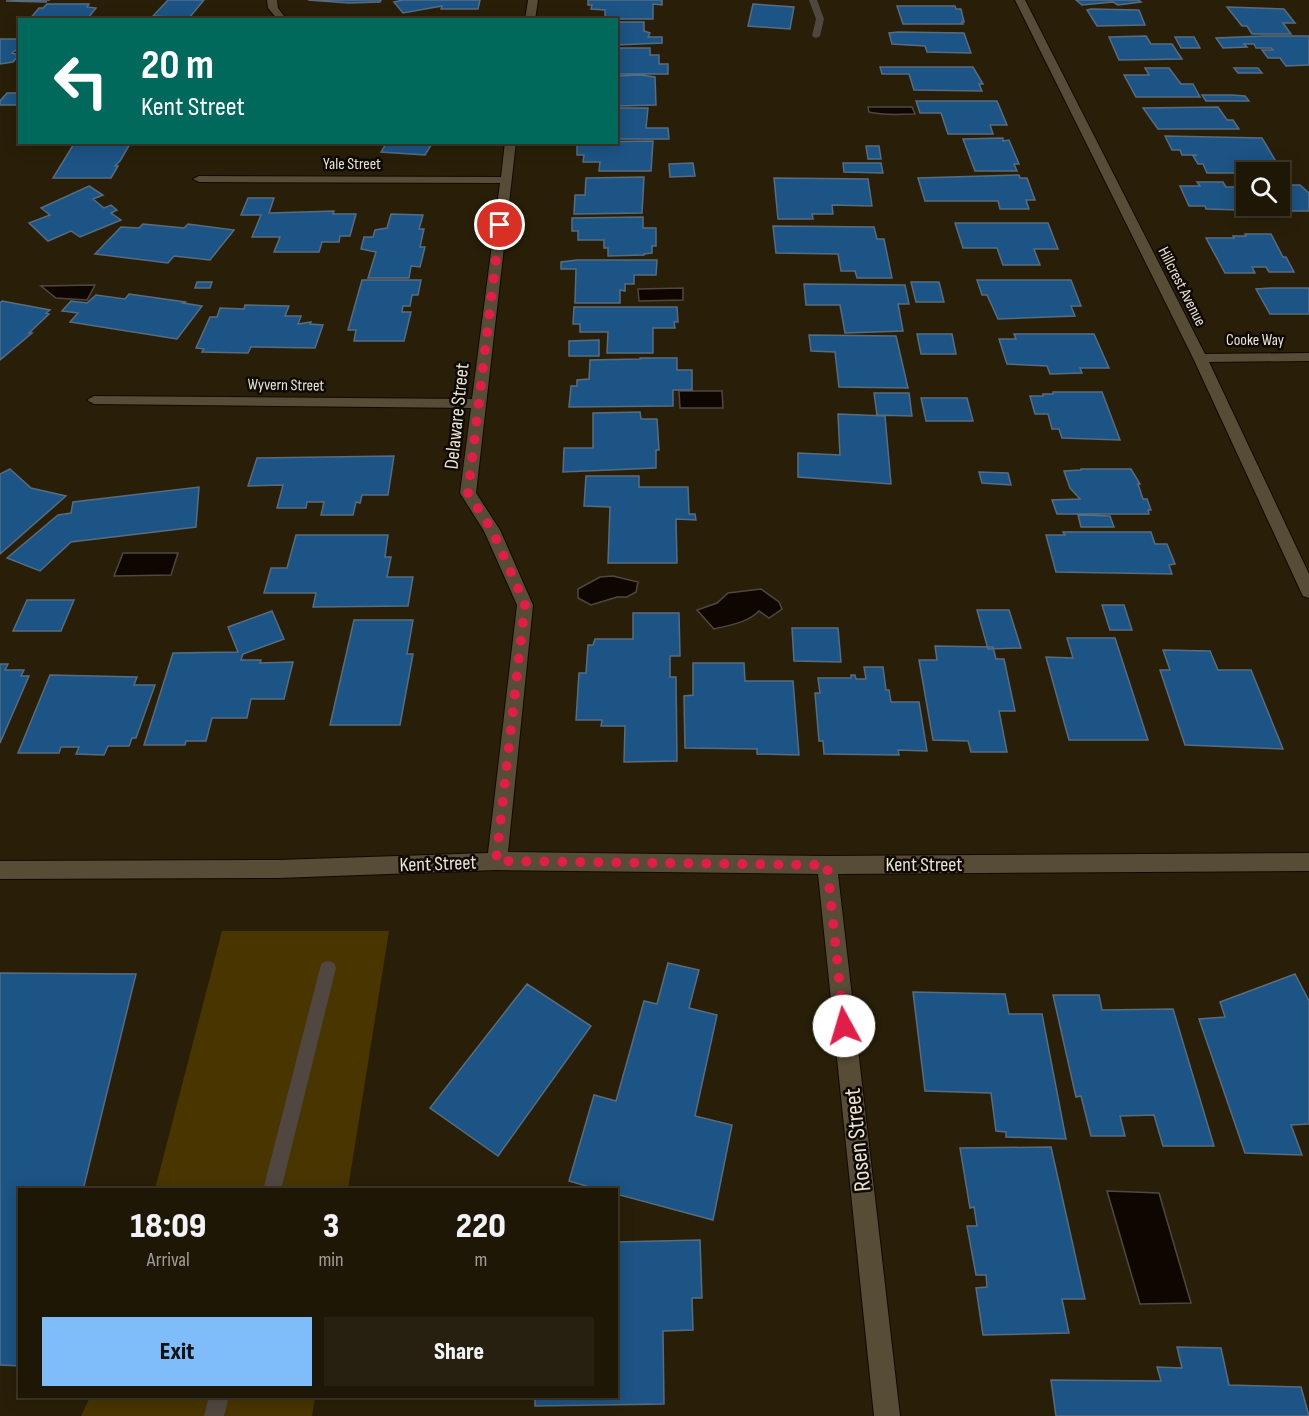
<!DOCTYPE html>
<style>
:root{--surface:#1f1706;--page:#272010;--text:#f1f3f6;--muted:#a19f9b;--line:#3c3628;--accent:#7fbdfa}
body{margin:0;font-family:"Sofia Sans Condensed",sans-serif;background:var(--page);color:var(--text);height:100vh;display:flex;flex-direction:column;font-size:22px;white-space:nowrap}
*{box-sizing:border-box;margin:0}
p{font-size:20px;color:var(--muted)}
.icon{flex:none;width:33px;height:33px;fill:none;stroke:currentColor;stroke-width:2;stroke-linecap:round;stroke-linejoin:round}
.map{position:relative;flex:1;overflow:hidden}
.drawer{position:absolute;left:18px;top:1188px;width:600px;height:210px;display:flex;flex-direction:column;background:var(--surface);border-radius:0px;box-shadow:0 3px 15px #0003,0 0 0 2px var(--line)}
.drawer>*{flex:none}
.banner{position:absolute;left:18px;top:18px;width:600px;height:126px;border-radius:0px;box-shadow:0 3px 15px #0003,0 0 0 2px var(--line);background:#00695c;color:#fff;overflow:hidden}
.controls{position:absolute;left:1236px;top:162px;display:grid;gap:12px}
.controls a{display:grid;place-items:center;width:54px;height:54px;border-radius:0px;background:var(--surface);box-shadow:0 3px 15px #0003,0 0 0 2px var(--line);font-size:30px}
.pin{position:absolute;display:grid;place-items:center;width:51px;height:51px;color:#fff;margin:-26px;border:3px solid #fff;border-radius:50%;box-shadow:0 2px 6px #0007}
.me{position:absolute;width:66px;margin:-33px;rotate:354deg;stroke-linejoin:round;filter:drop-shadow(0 0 4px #0008)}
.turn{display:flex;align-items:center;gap:21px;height:126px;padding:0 24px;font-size:27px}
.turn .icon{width:78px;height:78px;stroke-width:2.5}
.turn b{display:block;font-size:42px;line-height:51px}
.eta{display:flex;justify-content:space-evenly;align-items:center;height:102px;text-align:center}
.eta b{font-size:36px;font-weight:800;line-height:42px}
.button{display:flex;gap:12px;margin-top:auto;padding:12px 24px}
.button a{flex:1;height:69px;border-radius:0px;background:var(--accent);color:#111;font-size:24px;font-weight:800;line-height:69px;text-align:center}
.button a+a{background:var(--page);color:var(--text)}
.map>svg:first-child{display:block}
</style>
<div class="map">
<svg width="1309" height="1416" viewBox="0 0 1309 1416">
<rect width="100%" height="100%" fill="#291f08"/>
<path fill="#483500" d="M222 931H389L348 1189H155Z
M90 1397V1396L315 1397 312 1416H81Z"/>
<path fill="#0e0600" stroke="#504840" stroke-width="1.5" d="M868 107H912L915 114C898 114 886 116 869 112Z
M95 285 87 300 56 298 41 286Z
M683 288V300L639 301 638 289Z
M679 391H722L723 408H680Z
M123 553H178L171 575 114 576Z
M613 576 638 582 636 592 627 597H617L591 605 578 598V589L600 577Z
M761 589 779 602 782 609 769 618 759 611C747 623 730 625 714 629L697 610 717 603 728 593Z
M1107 1191 1159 1193 1191 1303 1140 1304Z"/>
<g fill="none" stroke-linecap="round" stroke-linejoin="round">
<path fill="#504840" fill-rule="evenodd" d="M809 0H817L824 19 820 36 816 38 812 36 816 19Z
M328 961 334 963 336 968 281 1190H263L320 968 322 963Z
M209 1396H229L224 1416H204Z"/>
</g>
<path fill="#1c5485" stroke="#586c80" stroke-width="1.5" d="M47 0 46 2 6 1 50 0Z
M168 0H204L189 18 153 16Z
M308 0H381L380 2 349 3Z
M403 0H480L478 9H441L442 6 403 13 394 2Z
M588 0H662V5L653 4V19H605V10L591 9 592 5H588Z
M1076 0H1138L1141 2 1118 5 1113 2 1082 5Z
M47 4H89L87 7 96 8 88 18 29 20 39 8H43Z
M753 4 794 7 790 29 748 26Z
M897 6H955L956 9H961L964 22H962L963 24H903Z
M1227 7 1284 9 1295 23H1283L1291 34H1252L1247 26H1242Z
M1091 9 1139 10 1145 25 1097 26 1087 10Z
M616 22H644V31L650 33 648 37H662V43L616 45Z
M898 32 964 33 971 53 927 52 925 46 892 44 889 33Z
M1146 36 1151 44H1172L1182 59 1119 60 1109 37Z
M1264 36H1309V65L1286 66 1280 58H1268L1262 50H1273L1271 48H1256L1254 44H1244L1247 47 1223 48 1216 38Z
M1175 37H1194L1200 48H1181Z
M0 39H20V47L12 53 19 55 13 62 0 64Z
M616 48H650V55H659V64H668V74H616Z
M880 67H973L983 84H979L982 91 914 90 909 74H882Z
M1145 68H1169L1181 84H1193L1200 97H1136L1124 75H1149Z
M1234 68H1258L1262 73H1238Z
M640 75 655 77 656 105 617 106 616 76Z
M7 93H20V105H0V101Z
M1202 95H1232L1245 96 1249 101H1206Z
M916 101H997L1007 125H990L993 134H948L941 113H920Z
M1218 107 1227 120H1233L1239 129H1158L1143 108Z
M616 108H648L646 128H668L669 139H616Z
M1165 136 1262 138 1281 170H1252L1249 164H1235L1240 173H1207L1203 164H1198L1193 156 1197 155H1182L1180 150H1172Z
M1003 138V141L1009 140 1019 164H1014L1017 171H975L963 139Z
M653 141 651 171H599L600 162H583L584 155H577V142Z
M75 142H120L118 144H130L120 161 115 166H118L111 178H53Z
M387 142H433L425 155 381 152Z
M866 146H879L881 159H868Z
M693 163 695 176 670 177 669 164Z
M843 163H881L883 173 844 172Z
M1019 175 1020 178H1027L1035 200H1026L1029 209H1000L998 201H925L918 178Z
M644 177 642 213 574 214 575 195H585L586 178Z
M774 178 868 179 872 206 832 205 833 214H812L813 219H778Z
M1197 182H1223L1226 187H1246V206H1280V185H1300L1309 193V211H1279L1277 208 1260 206 1238 205 1240 210 1206 209 1205 206H1189L1180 186H1200Z
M89 186 103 195 93 199 104 208 111 205 117 210 111 213 121 220 80 237 71 231 48 241 29 223 50 215 41 208Z
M248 198H274L269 213 334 211 333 214H356L350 236H340L339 242H322L319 252H274L280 237H252L261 215H241Z
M391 214 423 215 419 229H424L420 247H425L420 267 411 266 409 278H368L376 252 361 249 364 237H373L375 230 387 228Z
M643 217V228H656V246H652V253L644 254V255L608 256V248H604V240H578V231H572V218Z
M955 223H1048L1058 249H1034L1040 265H1003L997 248H963Z
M143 224 184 228 188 224 234 230 210 260 174 256 168 263 95 254 121 227 139 228Z
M773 226 874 227 877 239H884L892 278H857L855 271H841L838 254 776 253Z
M1245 234H1271L1283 257H1286L1294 272H1269L1266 267H1252L1255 273H1225L1206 238H1234L1233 236H1246Z
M577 260H657L656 275H634V284H625V291L620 290V303H575L576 269H561V262Z
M362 280H421L418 295H412L410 306H403L402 312H411L404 341H354L356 330H348Z
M977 280H1071L1081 306H1071L1075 316 998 319 987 295H982Z
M197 282H212L210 288H195Z
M911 282H939L944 302H916Z
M804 284 905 285 909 304H898L903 331 845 333 840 305H806Z
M1271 288H1309V314H1270L1256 289Z
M129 294 185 302 183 303 202 306 177 339 70 322 78 313 62 311 71 301 87 303 96 295 125 299Z
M2 301 50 310 46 313 49 314 29 333H32L0 360V303Z
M245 305 289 306 285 316H301L298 324 311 322 310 324 323 325 315 348 251 347 248 353 202 352 204 349 196 348 210 317H217L220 308 244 309Z
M574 307H677L678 322H674L675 328H653V353H607L608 332H580V324H573Z
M917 334H952L956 354H921Z
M1014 334H1094L1109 368H1080L1082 373 1050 374 1047 366 1007 364 999 339H1016Z
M809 335 896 336 908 388 839 387 835 352 811 351Z
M599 340V356H569V341Z
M640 358H677V370H692V390H673V406L569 407 571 386H577V380L589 379 590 360 640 359Z
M1053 392H1102L1120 440 1062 438 1059 429H1052L1048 414H1035L1030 396H1043V394H1053Z
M874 393H909L912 416 877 415Z
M921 398H967L973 421H926Z
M640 412 641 419H657L659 450H656V468L563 472 564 448H593V413Z
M838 414 885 416 891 484 798 477V453L840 455Z
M394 456 388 495H362L360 503 356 502 353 515H321L324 502H307L306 508H277L283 485 248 486 257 458Z
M10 469 31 488 66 496 0 554V474Z
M1081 469H1131L1140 484H1138L1143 499H1147L1151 510H1148L1149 514H1057L1052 500 1080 499 1070 488 1064 471 1081 470Z
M979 472 1008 473 1011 485 982 483Z
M586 476H639V487H688L689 514H695L696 520 676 519 677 563H608L610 507 584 506Z
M199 487 196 527 71 542 40 571 7 558 58 515 71 513 73 502Z
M1078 515 1110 516 1114 527H1081Z
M1063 532H1151L1155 544H1167L1175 564 1169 565 1172 574 1056 572 1046 535H1065Z
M296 535H388L385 557H391L387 577H413L408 606 313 607 316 593H264L271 568H287Z
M27 600H74L61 631H13Z
M1102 605H1124L1132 630H1110Z
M977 610H1009L1021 648 988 649Z
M272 611 284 639 243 654 241 660H261L260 663 293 662 284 699H251L247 718H212L206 741H186L185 745H144L173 653 238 652 228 627Z
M633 613H679L680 656H670V677H676L677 761 624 762 625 726H601L602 720H576L579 673H586L588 645H593L595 639H633Z
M354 620H413L407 654H413L400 725H330Z
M792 628H838L841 662 794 661Z
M1067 638H1115L1148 740H1069L1046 657 1073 658Z
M935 646 993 647 996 659H1004L1015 711H999L1007 752H971L968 741 933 740 919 660H937Z
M1163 650 1210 651 1218 670H1251L1283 749 1185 745 1160 670H1170Z
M693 663H744L745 681H793L799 755 757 754V749L685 748 684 696 693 695Z
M0 664H8L5 670H24L21 676H29L0 743Z
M864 667H883L886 690H889L891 702H919L927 751 898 750 899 755 824 754 823 741H819L815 693H820L818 678H851V675H855L856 679H866Z
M50 675 137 677 134 685H155L136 738H132L129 746H108L104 755 76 754 79 747H61L59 753H18Z
M668 963 699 970 689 1008 717 1015 695 1116 732 1125 713 1220 616 1194V1190H600L569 1181 594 1095 616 1101 644 1001 657 1004Z
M0 973 136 974 83 1190H20V1366L0 1365Z
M1295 974 1309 1001V1124L1291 1125 1302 1155 1245 1153 1199 1019 1225 1017 1220 1002Z
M527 984 591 1026 498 1156 430 1108Z
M913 992 1005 994 1009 1014H1042L1066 1139 1006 1137V1132L996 1131 991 1093 925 1091Z
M1053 995H1099L1102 1010 1173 1009 1214 1146H1163L1154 1115 1120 1116 1125 1136H1091L1081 1096 1076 1097Z
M1051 1147 1085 1299H1062L1069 1333 983 1335 976 1288 987 1287 986 1275H976L967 1226H977L974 1207 970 1208 960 1148Z
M700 1240 702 1298H692L693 1330 663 1331 664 1404 535 1406V1396H616V1242Z
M1177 1347 1221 1348 1229 1385 1301 1387 1309 1416H1056L1051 1380 1161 1381 1157 1367 1182 1368Z"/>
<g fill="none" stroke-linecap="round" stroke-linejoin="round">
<defs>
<path id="street" d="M267 0H277L278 8 287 20H278L268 8Z
M528 0H538L535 20H525Z
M1015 0H1025L1205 354 1309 353V361L1209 362 1309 574V598L1303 596 1301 592 1193 358Z
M505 142H516L476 493 500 530 533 605 508 852 827 856 1309 853V871L838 874 900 1416H874L818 874 497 870 278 878 0 879V861L278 860 488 853 517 605 484 531 460 493 471 408 94 404 87 400 94 396 472 399 500 183 199 182 193 179 199 176 501 177Z"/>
</defs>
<use href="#street" stroke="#120900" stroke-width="2"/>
<use href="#street" fill="#574c35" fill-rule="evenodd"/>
</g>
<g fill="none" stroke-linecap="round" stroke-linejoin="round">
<path stroke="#e11d48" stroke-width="10" stroke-dasharray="0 18" d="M500 225 468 493 492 530 525 604 496 861 827 865 844 1026"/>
</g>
<g text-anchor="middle" stroke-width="5" stroke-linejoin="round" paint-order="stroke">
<g font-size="16" fill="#e9e3d5" stroke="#0e0a03">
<text x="352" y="169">Yale Street</text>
<text transform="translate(1183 286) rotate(63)" y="6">Hillcrest Avenue</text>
<text x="1255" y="345">Cooke Way</text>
<text transform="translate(286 384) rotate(1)" y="6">Wyvern Street</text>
</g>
<g font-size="20" fill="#e9e3d5" stroke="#0e0a03">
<text transform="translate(456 416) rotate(-84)" y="7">Delaware Street</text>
<text transform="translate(438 863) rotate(-2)" y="7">Kent Street</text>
<text x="924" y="871">Kent Street</text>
</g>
<g font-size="24" fill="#e9e3d5" stroke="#0e0a03">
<text transform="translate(857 1140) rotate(-96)" y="8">Rosen Street</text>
</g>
</g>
</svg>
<div class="controls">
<a><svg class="icon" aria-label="search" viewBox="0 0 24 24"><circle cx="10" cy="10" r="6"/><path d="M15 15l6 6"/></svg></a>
</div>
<div class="pin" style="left:500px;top:225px;background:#d93025"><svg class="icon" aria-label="arrive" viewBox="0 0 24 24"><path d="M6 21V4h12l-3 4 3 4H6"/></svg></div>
<svg class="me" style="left:844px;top:1026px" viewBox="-20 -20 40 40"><circle r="19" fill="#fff"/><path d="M0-13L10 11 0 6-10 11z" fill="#e11d48"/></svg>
<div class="banner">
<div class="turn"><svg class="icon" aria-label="left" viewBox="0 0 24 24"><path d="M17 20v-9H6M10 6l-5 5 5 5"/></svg><div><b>20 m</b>Kent Street</div></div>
</div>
<section class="drawer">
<div class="eta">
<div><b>18:09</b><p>Arrival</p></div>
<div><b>3</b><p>min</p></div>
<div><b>220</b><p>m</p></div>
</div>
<div class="button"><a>Exit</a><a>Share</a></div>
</section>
</div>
